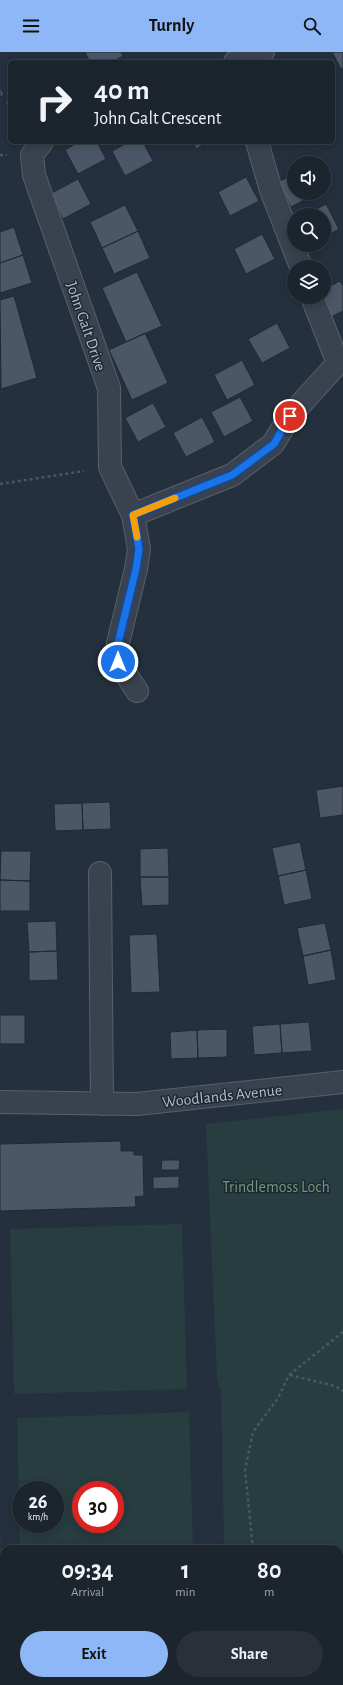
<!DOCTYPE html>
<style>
:root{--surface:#1c242e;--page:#29303a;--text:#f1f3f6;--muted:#a0a4aa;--line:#3a414a;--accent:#8db7f6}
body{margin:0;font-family:"Alegreya Sans",sans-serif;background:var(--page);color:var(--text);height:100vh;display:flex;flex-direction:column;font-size:15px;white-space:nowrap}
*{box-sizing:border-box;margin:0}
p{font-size:13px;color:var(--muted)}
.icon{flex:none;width:22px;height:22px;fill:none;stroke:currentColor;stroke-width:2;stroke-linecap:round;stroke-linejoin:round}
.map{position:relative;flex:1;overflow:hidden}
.side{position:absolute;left:0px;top:1493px;width:343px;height:140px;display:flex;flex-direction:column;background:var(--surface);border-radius:12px 12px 0 0;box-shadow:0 2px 10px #0003,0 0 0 1px var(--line)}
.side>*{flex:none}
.hud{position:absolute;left:8px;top:8px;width:327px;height:84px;border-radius:6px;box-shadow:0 2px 10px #0003,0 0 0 1px var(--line);background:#1c242e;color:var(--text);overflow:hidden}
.controls{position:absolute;left:287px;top:104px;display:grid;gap:8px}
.controls a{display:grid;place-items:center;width:44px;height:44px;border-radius:50%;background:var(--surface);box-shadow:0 2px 10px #0003,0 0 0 1px var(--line);font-size:20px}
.speed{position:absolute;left:12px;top:1429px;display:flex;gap:8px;font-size:20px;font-weight:700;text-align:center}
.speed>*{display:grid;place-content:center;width:52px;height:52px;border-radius:50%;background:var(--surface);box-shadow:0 2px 10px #0003,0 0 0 1px var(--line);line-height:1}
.speed small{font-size:10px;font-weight:400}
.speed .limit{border:6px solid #d22;background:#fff;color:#111}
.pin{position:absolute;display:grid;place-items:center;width:34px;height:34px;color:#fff;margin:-17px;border:2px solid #fff;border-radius:50%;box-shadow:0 1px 4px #0007}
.me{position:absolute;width:44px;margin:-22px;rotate:0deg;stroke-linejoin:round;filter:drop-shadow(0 0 3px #0008)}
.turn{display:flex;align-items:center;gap:14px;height:84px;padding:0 20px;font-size:18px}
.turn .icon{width:52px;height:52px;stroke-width:2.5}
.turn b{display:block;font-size:28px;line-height:34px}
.eta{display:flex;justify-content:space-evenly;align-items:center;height:68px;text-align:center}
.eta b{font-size:24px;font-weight:700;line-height:28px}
.primary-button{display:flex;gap:8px;margin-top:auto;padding:8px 20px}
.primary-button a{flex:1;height:46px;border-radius:24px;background:var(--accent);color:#111;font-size:16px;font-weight:700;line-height:46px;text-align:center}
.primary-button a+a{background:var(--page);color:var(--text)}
header{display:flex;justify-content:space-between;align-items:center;height:52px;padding:0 20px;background:var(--accent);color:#111;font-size:18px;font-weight:700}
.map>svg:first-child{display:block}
</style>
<header><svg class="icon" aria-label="menu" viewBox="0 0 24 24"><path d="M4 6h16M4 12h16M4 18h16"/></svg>Turnly<svg class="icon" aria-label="search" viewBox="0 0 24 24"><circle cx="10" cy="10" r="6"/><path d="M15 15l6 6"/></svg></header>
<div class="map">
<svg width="343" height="1633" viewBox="0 0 343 1633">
<rect width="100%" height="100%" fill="#25303e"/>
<path fill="#273d3f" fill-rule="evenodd" d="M343 1057V1633H0V1480L4 1551V1629H339V1497H224L221 1339 217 1327 206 1072Z
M182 1172 187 1337 14 1342 10 1177Z
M189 1360 193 1497H20L17 1366ZM21 1438H55V1472H21ZM81 1438H115V1472H81Z"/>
<path fill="#4b5767" stroke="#202935" d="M85 0H121L123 4 112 10H90Z
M332 0H343V16L341 17Z
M0 34 4 43 0 45Z
M10 47V59L5 50Z
M79 90H97L106 107 78 122 65 98Z
M129 90H143L153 109 125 124 112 99Z
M193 90H208L196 97Z
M294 122V141H317L291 155 278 130Z
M246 125 259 149 230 164 218 140Z
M78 127 91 152 63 167 50 142Z
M326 152 339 177 324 185V163H305Z
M125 153 138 179 102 196 90 170Z
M14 175 23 203 0 211V180Z
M138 179 150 206 114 222 102 196Z
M262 182 275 207 246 222 234 197Z
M23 203 32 231 0 241V211Z
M137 220 162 274 126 290 102 236Z
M340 229 343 234V259L329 266 321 245H324V237Z
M14 244 37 326 1 337 0 248Z
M277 271 290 296 262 311 248 287Z
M145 281 168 331 132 348 109 298Z
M242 308 255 333 227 348 214 323Z
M240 345 253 369 224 385 211 360Z
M153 351 166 375 138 390 125 366Z
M202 365 215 390 186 405 173 381Z
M343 734V763L320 766 316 738Z
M110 750 111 777 83 778 82 751Z
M82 751 83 778 55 779 54 752Z
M300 790 306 818 278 824 272 796Z
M168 796 169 825H140V797Z
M1 799H31L30 829 0 828Z
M306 818 312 847 284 853 278 824Z
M140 825H169V853L142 854Z
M0 828 30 829V859H0Z
M56 869 57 899 29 900 27 870Z
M325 871 331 898 303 904 297 876Z
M157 882 160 940 131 941 129 883Z
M331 898 336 928 308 933 303 904Z
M57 899 58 928 29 929V900Z
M0 963H25V992H0Z
M309 970 312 999 282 1001 280 972Z
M280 972 282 1001 254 1003 252 974Z
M227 977V1005L198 1006 197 978Z
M197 978 198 1006 171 1007 170 980Z
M121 1089V1099H134V1103H143L144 1144 135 1145 136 1155 0 1159V1092Z
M162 1108H180L179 1118H161Z
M179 1124V1136L153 1137V1125Z"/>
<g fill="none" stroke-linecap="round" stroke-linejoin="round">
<defs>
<path id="minor" d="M235 10 263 0
M42 90 32 103 34 123 109 336 110 415 133 463
M257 90 271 138 301 215
M312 245 338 311
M137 639 118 610V591L136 517 139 497 133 463 232 423 273 392 290 364 338 311 343 309
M100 821 102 1052
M0 1050 137 1052 343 1030"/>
</defs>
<use href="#minor" stroke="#57606c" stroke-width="24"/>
<path stroke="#455a5c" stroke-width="2.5" stroke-dasharray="3 3" stroke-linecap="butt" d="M0 103H7
M0 432 84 419
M290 1323 335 1334 343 1339
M253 1497 245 1418 253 1380 278 1346 289 1323 343 1280
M0 1623 4 1616
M242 1629 332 1633
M111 1633 172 1629
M340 1633 343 1632"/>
<use href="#minor" stroke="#39424e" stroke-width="22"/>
</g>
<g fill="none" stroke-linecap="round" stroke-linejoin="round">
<defs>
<path id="route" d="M118 610V591L136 517 139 497 133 463 232 423 274 392 290 364"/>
</defs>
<use href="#route" stroke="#114b97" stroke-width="10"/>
<use href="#route" stroke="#1a73e8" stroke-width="7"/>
<path stroke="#f59e0b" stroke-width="7" d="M137 485 133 463 175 446"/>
</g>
<g text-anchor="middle" stroke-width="3" stroke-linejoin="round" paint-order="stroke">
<g font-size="16" fill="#b5bdc9" stroke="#1e2733">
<text transform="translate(87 274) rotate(71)" y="6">John Galt Drive</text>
<text transform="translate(222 1043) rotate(-6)" y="6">Woodlands Avenue</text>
</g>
<g font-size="16" fill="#6d9a77" stroke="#1e2733">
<text x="276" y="1140">Trindlemoss Loch</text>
</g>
</g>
</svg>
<div class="controls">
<a><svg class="icon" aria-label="sound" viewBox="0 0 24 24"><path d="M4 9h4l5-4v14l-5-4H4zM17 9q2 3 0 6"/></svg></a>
<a><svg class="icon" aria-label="search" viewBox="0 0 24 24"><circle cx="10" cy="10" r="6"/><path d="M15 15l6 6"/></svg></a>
<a><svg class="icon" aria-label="layers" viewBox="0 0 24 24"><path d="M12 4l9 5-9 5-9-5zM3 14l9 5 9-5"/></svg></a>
</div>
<div class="speed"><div>26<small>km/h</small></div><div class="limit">30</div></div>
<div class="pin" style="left:290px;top:364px;background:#d93025"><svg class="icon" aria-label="arrive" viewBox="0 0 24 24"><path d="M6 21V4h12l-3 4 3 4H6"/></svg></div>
<svg class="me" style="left:118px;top:610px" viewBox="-20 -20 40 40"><circle r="17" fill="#1a73e8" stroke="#fff" stroke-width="3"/><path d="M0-11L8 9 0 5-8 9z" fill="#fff"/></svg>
<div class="hud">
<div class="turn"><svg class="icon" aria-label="right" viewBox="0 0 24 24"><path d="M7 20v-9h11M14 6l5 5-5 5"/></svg><div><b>40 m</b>John Galt Crescent</div></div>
</div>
<section class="side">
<div class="eta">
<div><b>09:34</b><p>Arrival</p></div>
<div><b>1</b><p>min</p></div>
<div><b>80</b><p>m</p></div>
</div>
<div class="primary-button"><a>Exit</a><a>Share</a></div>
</section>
</div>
